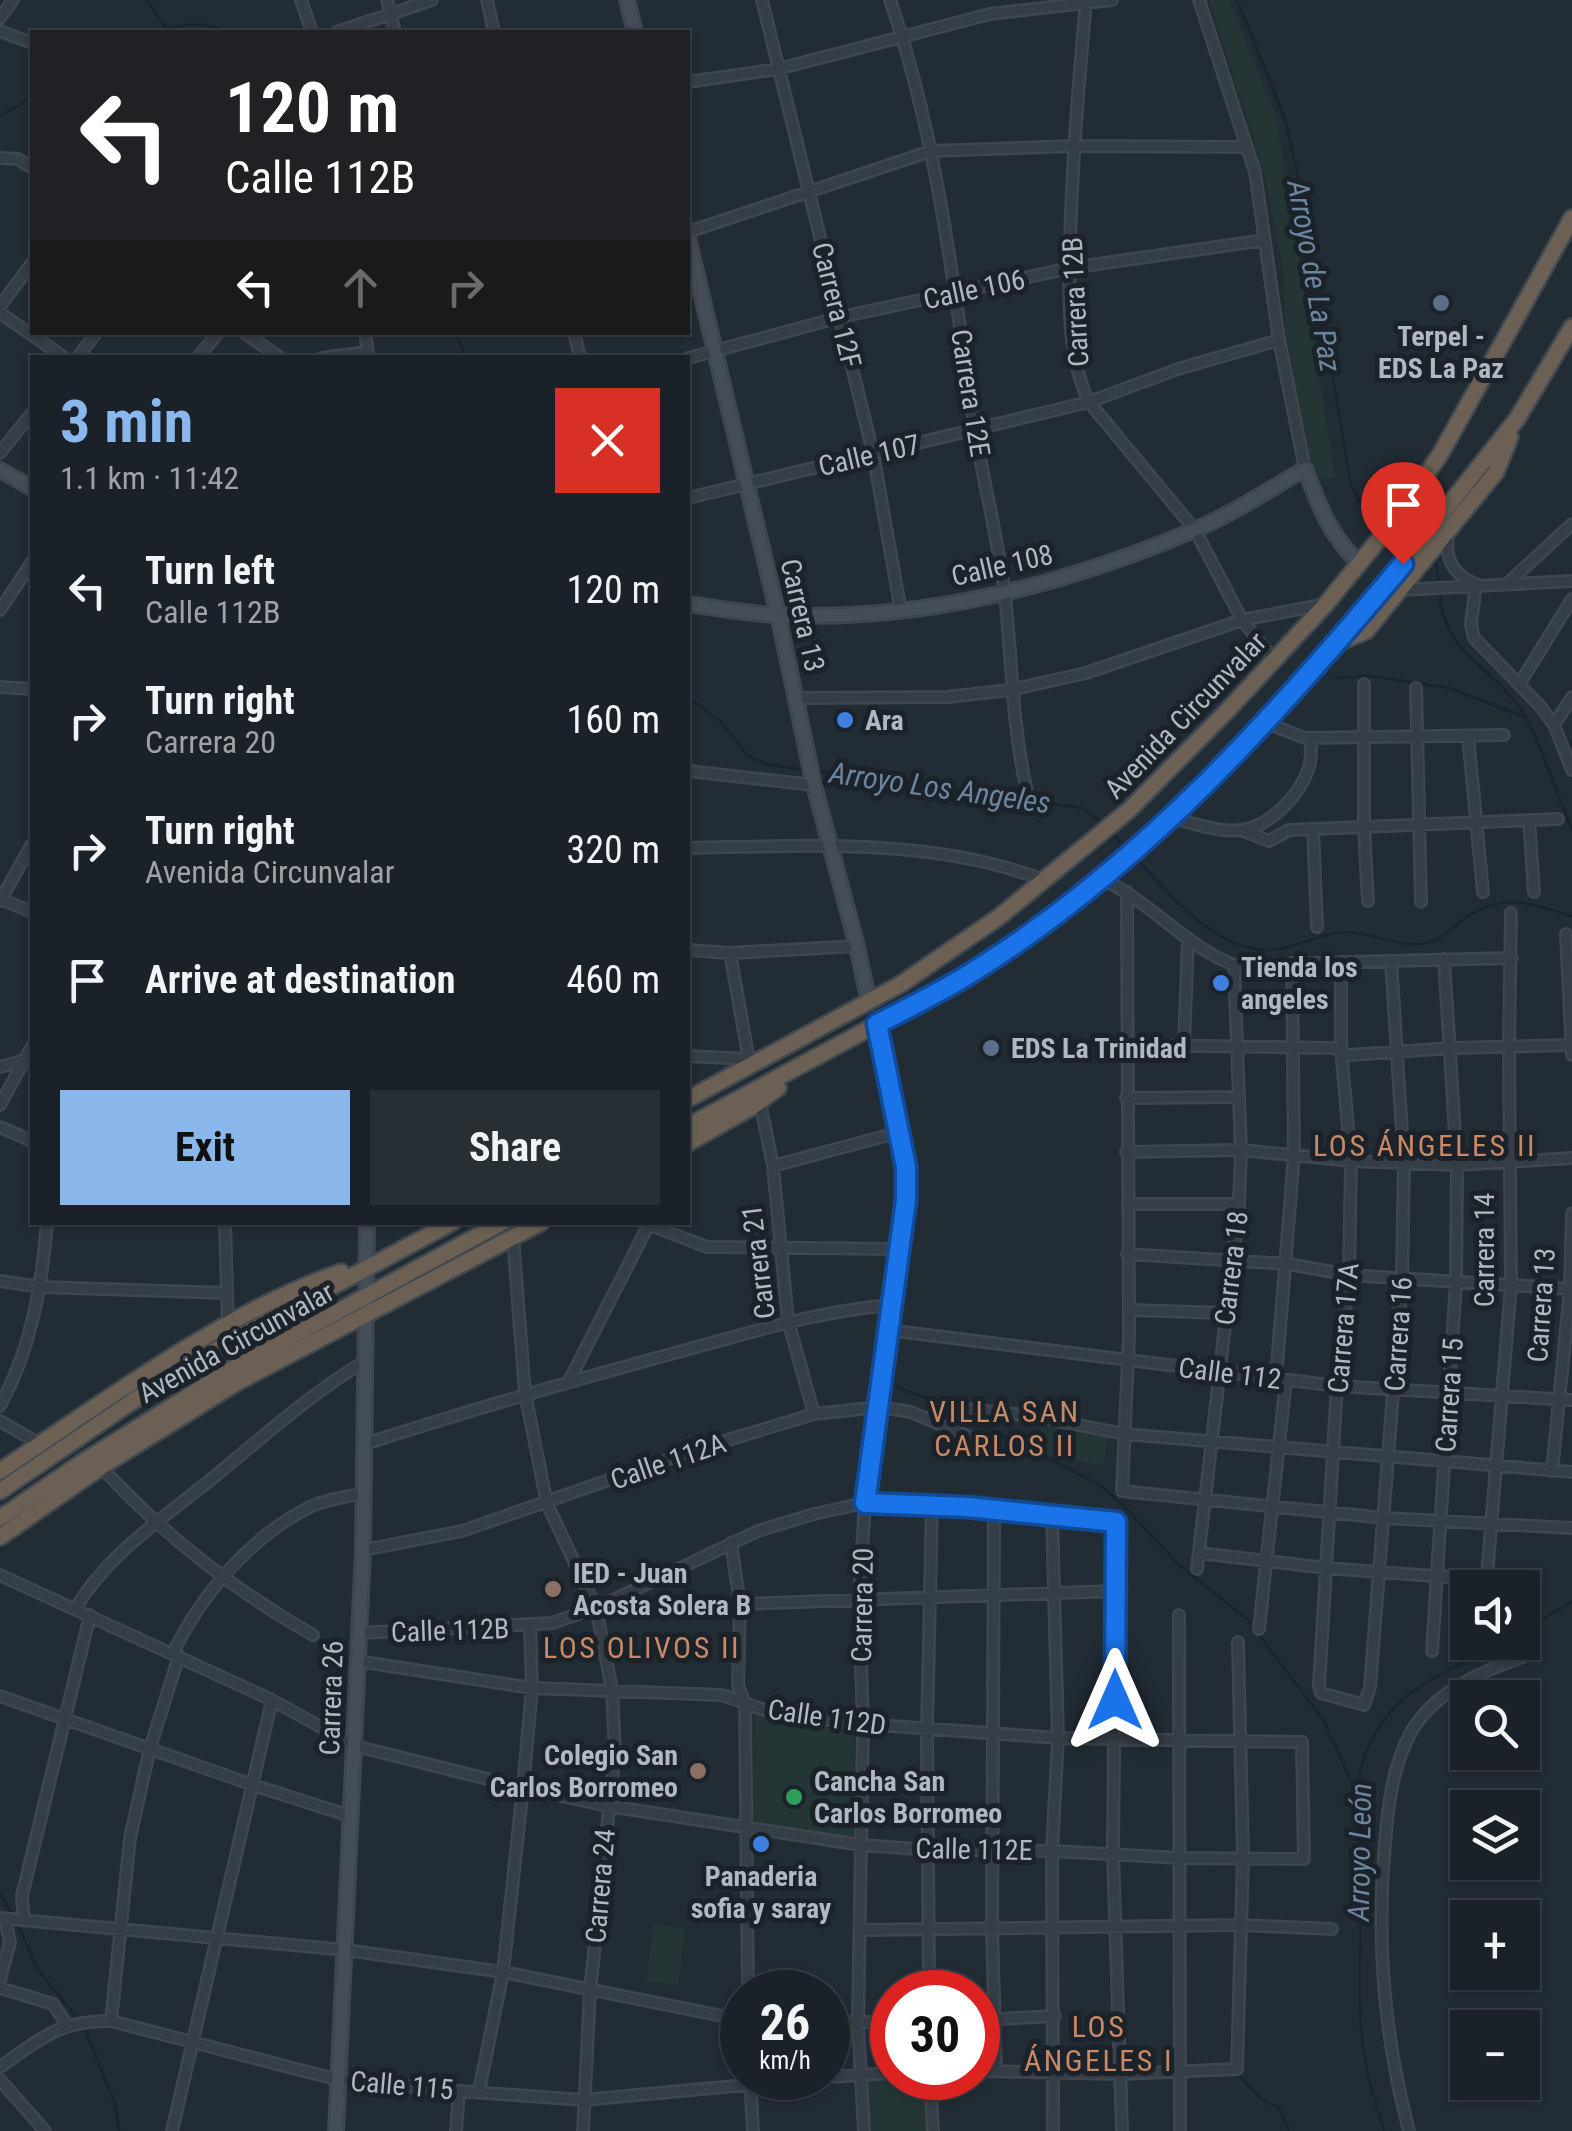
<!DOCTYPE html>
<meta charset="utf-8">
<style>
:root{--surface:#1a2128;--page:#272e34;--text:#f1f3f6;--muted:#9fa3a8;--line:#383e45;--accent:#8bb8ec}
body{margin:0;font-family:"Roboto Condensed",sans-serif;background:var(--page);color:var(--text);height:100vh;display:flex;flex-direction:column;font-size:38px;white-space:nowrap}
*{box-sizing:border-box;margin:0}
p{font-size:32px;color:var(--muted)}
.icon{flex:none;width:55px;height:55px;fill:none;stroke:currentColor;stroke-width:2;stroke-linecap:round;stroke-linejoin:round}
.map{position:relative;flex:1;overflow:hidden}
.side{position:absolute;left:30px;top:355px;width:660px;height:870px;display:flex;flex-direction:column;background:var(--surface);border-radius:0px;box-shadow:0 2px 8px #0004,0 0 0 2px var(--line)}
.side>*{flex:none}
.guide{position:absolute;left:30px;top:30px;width:660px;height:305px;border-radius:0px;box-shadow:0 2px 8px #0004,0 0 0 2px var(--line);background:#202124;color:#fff;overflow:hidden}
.controls{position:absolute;left:1450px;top:1570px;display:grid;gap:20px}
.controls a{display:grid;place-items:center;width:90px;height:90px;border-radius:0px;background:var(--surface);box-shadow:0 2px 8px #0004,0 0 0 2px var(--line);font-size:50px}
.speed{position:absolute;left:720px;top:1970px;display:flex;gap:20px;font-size:50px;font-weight:700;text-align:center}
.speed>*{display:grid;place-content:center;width:130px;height:130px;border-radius:50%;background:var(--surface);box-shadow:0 2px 8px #0004,0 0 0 2px var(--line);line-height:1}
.speed small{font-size:25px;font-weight:400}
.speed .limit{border:15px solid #d22;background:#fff;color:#111}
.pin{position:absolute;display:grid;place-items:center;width:85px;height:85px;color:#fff;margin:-102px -42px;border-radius:50% 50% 50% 0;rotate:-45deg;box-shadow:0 0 10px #0007}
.pin .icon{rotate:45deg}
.me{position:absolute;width:110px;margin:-55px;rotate:0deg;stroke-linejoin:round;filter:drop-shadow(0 0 8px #0008)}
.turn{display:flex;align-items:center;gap:35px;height:210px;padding:0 30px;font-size:45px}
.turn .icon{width:130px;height:130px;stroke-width:2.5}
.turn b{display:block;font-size:70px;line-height:85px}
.lanes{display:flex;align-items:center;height:95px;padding:0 30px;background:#0003;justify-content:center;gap:50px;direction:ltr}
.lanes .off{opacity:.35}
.round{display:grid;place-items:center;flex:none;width:105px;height:105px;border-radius:0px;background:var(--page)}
.head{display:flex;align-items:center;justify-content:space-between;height:170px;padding:0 30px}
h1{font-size:60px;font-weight:700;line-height:75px;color:var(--accent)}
.cta{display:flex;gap:20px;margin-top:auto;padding:20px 30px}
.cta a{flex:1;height:115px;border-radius:0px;background:var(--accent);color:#111;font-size:40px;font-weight:700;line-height:115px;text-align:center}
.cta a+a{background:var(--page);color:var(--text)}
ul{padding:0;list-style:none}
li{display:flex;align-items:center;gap:30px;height:130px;padding:0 30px}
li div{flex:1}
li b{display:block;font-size:38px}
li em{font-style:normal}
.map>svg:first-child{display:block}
</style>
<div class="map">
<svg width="1572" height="2131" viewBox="0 0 1572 2131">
<rect width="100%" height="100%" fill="#222c35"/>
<path fill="#243536" d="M1209 0H1229L1275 115 1336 479 1315 476 1311 470 1285 335 1283 268 1264 173Z
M1041 1424 1108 1437 1103 1466 1035 1452Z
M755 1714 783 1724 855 1730 853 1837 752 1822Z
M653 1924 685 1928 678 1985 646 1981Z
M923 2079 926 2131H871L868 2081Z"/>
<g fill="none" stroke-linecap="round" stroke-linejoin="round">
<path stroke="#172431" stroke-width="2.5" d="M147 0 166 28
M1237 0 1285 119 1299 180 1351 485 1361 504 1386 523
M154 32C174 25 206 20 225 32
M0 116 32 98
M455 332 466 358
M1397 530 1411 540
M1431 560 1436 565 1439 585
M1440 593C1443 657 1496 666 1525 716 1544 751 1556 793 1572 830
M1336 678 1371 676 1449 688 1523 716
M688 697 721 722 748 756 766 764 804 770
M817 771 1082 808 1101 822
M1110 832 1126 848
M1135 857C1168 893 1215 951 1269 950 1295 949 1318 934 1343 932 1372 931 1397 949 1426 943 1441 940 1452 928 1464 919 1504 891 1530 904 1572 916
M893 1386 926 1398 1063 1466 1100 1485 1124 1506 1178 1564 1247 1619 1324 1721 1356 1792
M1522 1632 1572 1601
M0 1894 15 1918
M18 1925 38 1970 78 2019
M83 2025 115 2103 119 2131
M1238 2074 1261 2099 1279 2108 1289 2131
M1384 2131C1378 2109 1370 2087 1366 2065 1354 2002 1362 1938 1362 1874 1363 1817 1345 1780 1379 1727 1405 1685 1463 1664 1505 1642"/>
<defs>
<path id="street" d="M301 0 312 32
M387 0 395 32
M487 0 494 32
M762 0 873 453 901 612
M890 0C937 136 953 282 974 424 983 481 998 538 1005 595 1012 661 1012 726 1027 791
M1086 0C1079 81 1072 162 1070 244 1069 297 1066 353 1089 402L1195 530 1242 620 1274 660
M1199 0 1255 172 1279 340 1305 469
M0 18 13 0
M0 31 32 43
M337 32 432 0
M688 82 778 69 990 14 1112 0
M0 158 18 159 32 168
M688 232 931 151 1074 146 1246 147
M0 306 32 263
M0 313 65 358
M243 332 281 358
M365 332 368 355
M574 332 580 358
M77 358 97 332
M197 358 219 332
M321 358 368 352
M688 358 841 317 1070 268 1265 240
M0 453 32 413
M688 498 1089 402 1178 369 1279 340
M1448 536C1445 558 1452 573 1473 583
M1508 583 1572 524
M1476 584 1471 624 1474 638 1541 707 1554 725 1572 770
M1400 590 1572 581
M0 610 32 562
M1520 683 1572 599
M1364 684V828L1368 901
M0 687 32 689
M1416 688 1421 902
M797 698 947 697 1010 690 1086 673 1242 620 1321 605
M1266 723 1305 738 1504 735
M1554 725 1572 697
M1468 736 1483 892
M688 771 814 785
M1169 817C1193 823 1223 835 1247 829 1273 823 1300 794 1308 770 1312 761 1311 748 1311 738
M1529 820 1534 892
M1313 829 1317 927
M1241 830 1269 841 1289 830 1558 819
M688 848C807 846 931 837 1044 880
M1099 878C1149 899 1184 946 1234 965L1512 958
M1127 892 1129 1336 1122 1491 1384 1518 1572 1528
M0 899 32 912
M0 901 32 844
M1566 934 1572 1055
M688 950 730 953 857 946
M730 953 750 1066
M1341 962V1049L1351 1161 1349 1275 1337 1386 1319 1685 1321 1693 1364 1705 1370 1687 1402 1278 1404 1163 1391 961
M1184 1044 1188 938
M1126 1045 1334 1048 1349 1055 1452 1048 1572 1045
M688 1056 749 1059
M0 1067 32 1058
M1126 1098 1239 1097
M760 1102 773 1166 788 1321 814 1414
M0 1105 32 1046
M0 1127 32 1141
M1126 1152 1241 1150 1351 1161 1457 1165 1572 1158
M773 1166 900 1132
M1128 1204H1239
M225 1222 228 1325
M642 1222 707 1247 900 1249
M513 1237 525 1393 547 1504 596 1608 612 1689 615 1752 590 1991 583 2131
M1127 1254 1288 1264 1349 1275 1572 1289
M0 1281 41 1287 227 1293
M1129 1310 1225 1313
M888 1330 1337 1386 1572 1400
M1276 1378 1294 1155 1292 963
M569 1381 648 1226
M0 1406C31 1349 42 1286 47 1222
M948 1407 1033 1416 1124 1434 1572 1472
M0 1421 40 1444
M365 1444C470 1410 575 1380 682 1351 752 1332 819 1311 891 1305
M101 1467C162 1533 235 1591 313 1635
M1552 1471 1570 1289 1572 1213
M994 1511 992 1928 996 2071
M1052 1516 1058 1738 1052 1851 1053 2131
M731 1543 740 1604 738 1686 745 1703 748 1992
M363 1550 462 1531 695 1450 814 1414 879 1407 911 1412 972 1438
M1199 1553 1326 1568 1487 1580
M1197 1569 1239 1204 1241 1150 1234 965
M0 1575 272 1700 355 1746 523 1788 608 1806 861 1845 930 1850 1052 1851 1180 1858 1304 1859 1302 1742 1058 1738 863 1724 776 1714 722 1695 532 1688 357 1661
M1486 1588 1511 1285 1509 1047 1511 913
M740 1604 1114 1591
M75 1609C109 1552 164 1518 214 1477 264 1436 311 1393 367 1360
M1179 1615 1180 2131
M1259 1629 1286 1380
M359 1633 552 1623 596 1608 758 1531 814 1514 865 1503 967 1507 1116 1522 1113 1855 1122 2131
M1432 1651 1456 1282 1457 1165 1444 959
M173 1653C201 1595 251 1536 310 1507 326 1499 347 1497 364 1493
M0 1696 253 1785 350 1816
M0 1918 346 1950 503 1972 742 2020
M24 1920 22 1896 90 1615
M861 1930 1240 1925 1332 1929
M0 1980 10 1942 5 1919
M0 1988 53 2004 67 2025
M929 1992 927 1729 932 1505
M978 2020 1055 2016
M111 2021 130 1838 150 1748 179 1656
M828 2022H892
M0 2067C40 2039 60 2020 111 2021L339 2080 459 2091 583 2100 822 2078
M978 2071 1121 2074 1237 2069 1243 1857 1238 1642
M828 2077 892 2073
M750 2078 753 2131
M930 2078 933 2131
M0 2080 45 2131
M479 2091 503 1972 523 1788 532 1688 530 1627
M172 2131 272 1700
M456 2131 459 2091
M864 2131 858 2023 863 1724 859 1600 865 1503 900 1249 906 1167 877 1025
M1409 2131C1384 2036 1376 1941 1385 1843 1388 1805 1393 1765 1411 1732 1434 1692 1482 1671 1523 1657"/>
<path id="secondary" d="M627 0 635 32
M688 238 778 615 814 785 857 946 869 1003
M0 470 32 488
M688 604C717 608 748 614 778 615 921 622 1061 586 1192 531 1231 515 1268 490 1305 469 1320 507 1329 535 1360 564
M336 2131 363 1550 367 1222"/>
<path id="highway" d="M1339 642 1366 631 1496 472 1510 437
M688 1099 901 984 999 917 1129 810 1228 710 1326 604 1399 515 1441 453 1572 218
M688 1126 972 973 1039 927 1157 829 1266 723 1403 563 1517 419 1572 327
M688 1143 752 1107 778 1088
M0 1471C102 1403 225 1312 341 1272
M0 1491 136 1399 229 1342 453 1222
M0 1518 81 1463 230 1370 503 1222
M0 1537 101 1467 236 1383 542 1222"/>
</defs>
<use href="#street" stroke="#3f464f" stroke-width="14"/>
<use href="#secondary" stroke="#3f464f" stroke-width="18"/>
<use href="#highway" stroke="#404850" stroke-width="20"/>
<use href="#street" stroke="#353d46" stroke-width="9"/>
<use href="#secondary" stroke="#444d58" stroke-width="12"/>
<use href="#highway" stroke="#6b6053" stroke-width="15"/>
</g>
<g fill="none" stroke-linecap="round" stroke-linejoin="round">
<defs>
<path id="route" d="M1115 1700 1116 1522 967 1507 865 1503 906 1200V1167L877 1024C908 1008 941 992 971 973 1141 868 1276 716 1403 564"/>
</defs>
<use href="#route" stroke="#114b97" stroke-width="25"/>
<use href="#route" stroke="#1a73e8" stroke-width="18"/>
</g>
<g fill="#5c6f8a" stroke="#1b222a" stroke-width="4">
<circle cx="1441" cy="303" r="10"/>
<circle cx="991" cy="1048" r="10"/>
</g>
<g fill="#3f7fe0" stroke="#1b222a" stroke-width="4">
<circle cx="845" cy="720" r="10"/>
<circle cx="1221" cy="983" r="10"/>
<circle cx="761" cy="1844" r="10"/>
</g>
<g fill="#8d6e63" stroke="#1b222a" stroke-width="4">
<circle cx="553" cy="1589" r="10"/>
<circle cx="698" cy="1771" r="10"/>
</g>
<circle fill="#2e9e5b" stroke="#1b222a" stroke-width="4" cx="794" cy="1797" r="10"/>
<g text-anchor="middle" stroke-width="10" stroke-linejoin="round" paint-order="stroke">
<g font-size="28" fill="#b0b8c2" stroke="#1b222a">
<text transform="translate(974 289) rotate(-12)" y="10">Calle 106</text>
<text transform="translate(1075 302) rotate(-93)" y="10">Carrera 12B</text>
<text transform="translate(837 305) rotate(76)" y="10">Carrera 12F</text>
<text transform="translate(971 393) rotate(81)" y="10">Carrera 12E</text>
<text transform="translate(869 455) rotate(-13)" y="10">Calle 107</text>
<text transform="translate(1002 565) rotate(-13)" y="10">Calle 108</text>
<text transform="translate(803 615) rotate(77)" y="10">Carrera 13</text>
<text transform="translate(1185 715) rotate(-46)" y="10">Avenida Circunvalar</text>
<text transform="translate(1484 1250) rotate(-90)" y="10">Carrera 14</text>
<text transform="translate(758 1262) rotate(-97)" y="10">Carrera 21</text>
<text transform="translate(1231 1268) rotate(-83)" y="10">Carrera 18</text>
<text transform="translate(1541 1305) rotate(-86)" y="10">Carrera 13</text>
<text transform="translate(1343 1328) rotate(-85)" y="10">Carrera 17A</text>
<text transform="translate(1398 1334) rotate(-86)" y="10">Carrera 16</text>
<text transform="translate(236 1342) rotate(-29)" y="10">Avenida Circunvalar</text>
<text transform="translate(1230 1373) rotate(7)" y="10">Calle 112</text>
<text transform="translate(1449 1395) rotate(-86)" y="10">Carrera 15</text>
<text transform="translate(668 1461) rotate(-19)" y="10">Calle 112A</text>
<text transform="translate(862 1605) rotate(-89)" y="10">Carrera 20</text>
<text transform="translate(450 1630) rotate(-2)" y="10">Calle 112B</text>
<text transform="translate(331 1698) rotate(-88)" y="10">Carrera 26</text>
<text transform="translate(827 1717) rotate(8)" y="10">Calle 112D</text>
<text transform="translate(974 1849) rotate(1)" y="10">Calle 112E</text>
<text transform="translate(600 1886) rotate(-85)" y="10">Carrera 24</text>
<text transform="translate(402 2085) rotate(5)" y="10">Calle 115</text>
</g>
<g font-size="28" font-weight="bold" fill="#b0b8c2" stroke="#1b222a" text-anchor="start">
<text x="1441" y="346" text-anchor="middle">Terpel -<tspan x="1441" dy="32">EDS La Paz</tspan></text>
<text x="865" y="730">Ara</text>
<text x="1241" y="977">Tienda los<tspan x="1241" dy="32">angeles</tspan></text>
<text x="1011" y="1058">EDS La Trinidad</text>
<text x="573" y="1583">IED - Juan<tspan x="573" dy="32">Acosta Solera B</tspan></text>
<text x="678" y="1765" text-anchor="end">Colegio San<tspan x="678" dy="32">Carlos Borromeo</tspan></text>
<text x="814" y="1791">Cancha San<tspan x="814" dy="32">Carlos Borromeo</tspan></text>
<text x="761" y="1886" text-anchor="middle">Panaderia<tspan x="761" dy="32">sofia y saray</tspan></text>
</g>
<g font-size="30" font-style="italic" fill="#6c859e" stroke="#1b222a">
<text transform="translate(1314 276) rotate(80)" y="10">Arroyo de La Paz</text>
<text transform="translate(940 788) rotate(8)" y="10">Arroyo Los Angeles</text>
<text transform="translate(1360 1852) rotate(-89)" y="10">Arroyo León</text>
</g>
<g font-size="30" letter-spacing="2.5" fill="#c88966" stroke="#1b222a">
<text x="1425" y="1156">LOS ÁNGELES II</text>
<text x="1005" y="1422">VILLA SAN<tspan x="1005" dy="34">CARLOS II</tspan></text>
<text x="642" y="1658">LOS OLIVOS II</text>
<text x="1099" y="2037">LOS<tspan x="1099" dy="34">ÁNGELES I</tspan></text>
</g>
</g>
</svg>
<div class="controls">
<a><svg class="icon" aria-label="sound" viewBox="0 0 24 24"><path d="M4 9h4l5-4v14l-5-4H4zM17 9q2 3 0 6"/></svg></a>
<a><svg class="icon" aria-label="search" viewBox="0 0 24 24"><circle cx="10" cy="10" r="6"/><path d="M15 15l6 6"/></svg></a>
<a><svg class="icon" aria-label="layers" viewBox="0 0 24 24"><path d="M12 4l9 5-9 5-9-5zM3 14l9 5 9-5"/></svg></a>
<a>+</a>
<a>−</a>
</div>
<div class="speed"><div>26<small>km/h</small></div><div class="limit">30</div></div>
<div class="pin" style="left:1403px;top:564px;background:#d93025"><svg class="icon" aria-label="arrive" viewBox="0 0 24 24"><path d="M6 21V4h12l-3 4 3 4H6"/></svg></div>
<svg class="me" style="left:1115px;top:1700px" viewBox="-20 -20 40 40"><path d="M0-17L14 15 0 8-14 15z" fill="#1a73e8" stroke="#fff" stroke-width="4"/></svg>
<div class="guide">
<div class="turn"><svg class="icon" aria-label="left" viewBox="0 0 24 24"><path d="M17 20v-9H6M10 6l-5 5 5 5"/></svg><div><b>120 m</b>Calle 112B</div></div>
<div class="lanes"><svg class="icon" aria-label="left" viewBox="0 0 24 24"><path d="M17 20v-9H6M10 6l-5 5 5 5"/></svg><svg class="icon off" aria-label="ahead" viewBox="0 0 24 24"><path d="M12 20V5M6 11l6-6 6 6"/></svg><svg class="icon off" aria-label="right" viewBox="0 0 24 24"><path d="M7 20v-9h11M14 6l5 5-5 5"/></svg></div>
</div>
<section class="side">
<div class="head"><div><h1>3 min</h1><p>1.1 km · 11:42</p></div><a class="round" style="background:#d93025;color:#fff"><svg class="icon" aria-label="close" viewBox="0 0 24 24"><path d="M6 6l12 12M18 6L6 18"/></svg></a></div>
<ul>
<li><svg class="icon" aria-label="left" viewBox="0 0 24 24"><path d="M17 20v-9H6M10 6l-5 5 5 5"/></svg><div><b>Turn left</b><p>Calle 112B</p></div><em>120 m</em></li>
<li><svg class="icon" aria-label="right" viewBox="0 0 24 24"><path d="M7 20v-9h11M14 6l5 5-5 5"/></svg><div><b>Turn right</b><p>Carrera 20</p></div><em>160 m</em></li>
<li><svg class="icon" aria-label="right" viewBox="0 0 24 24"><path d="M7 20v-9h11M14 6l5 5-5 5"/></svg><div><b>Turn right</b><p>Avenida Circunvalar</p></div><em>320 m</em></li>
<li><svg class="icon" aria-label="arrive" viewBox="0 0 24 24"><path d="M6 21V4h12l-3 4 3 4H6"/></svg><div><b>Arrive at destination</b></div><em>460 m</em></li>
</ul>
<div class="cta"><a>Exit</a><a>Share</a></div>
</section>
</div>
